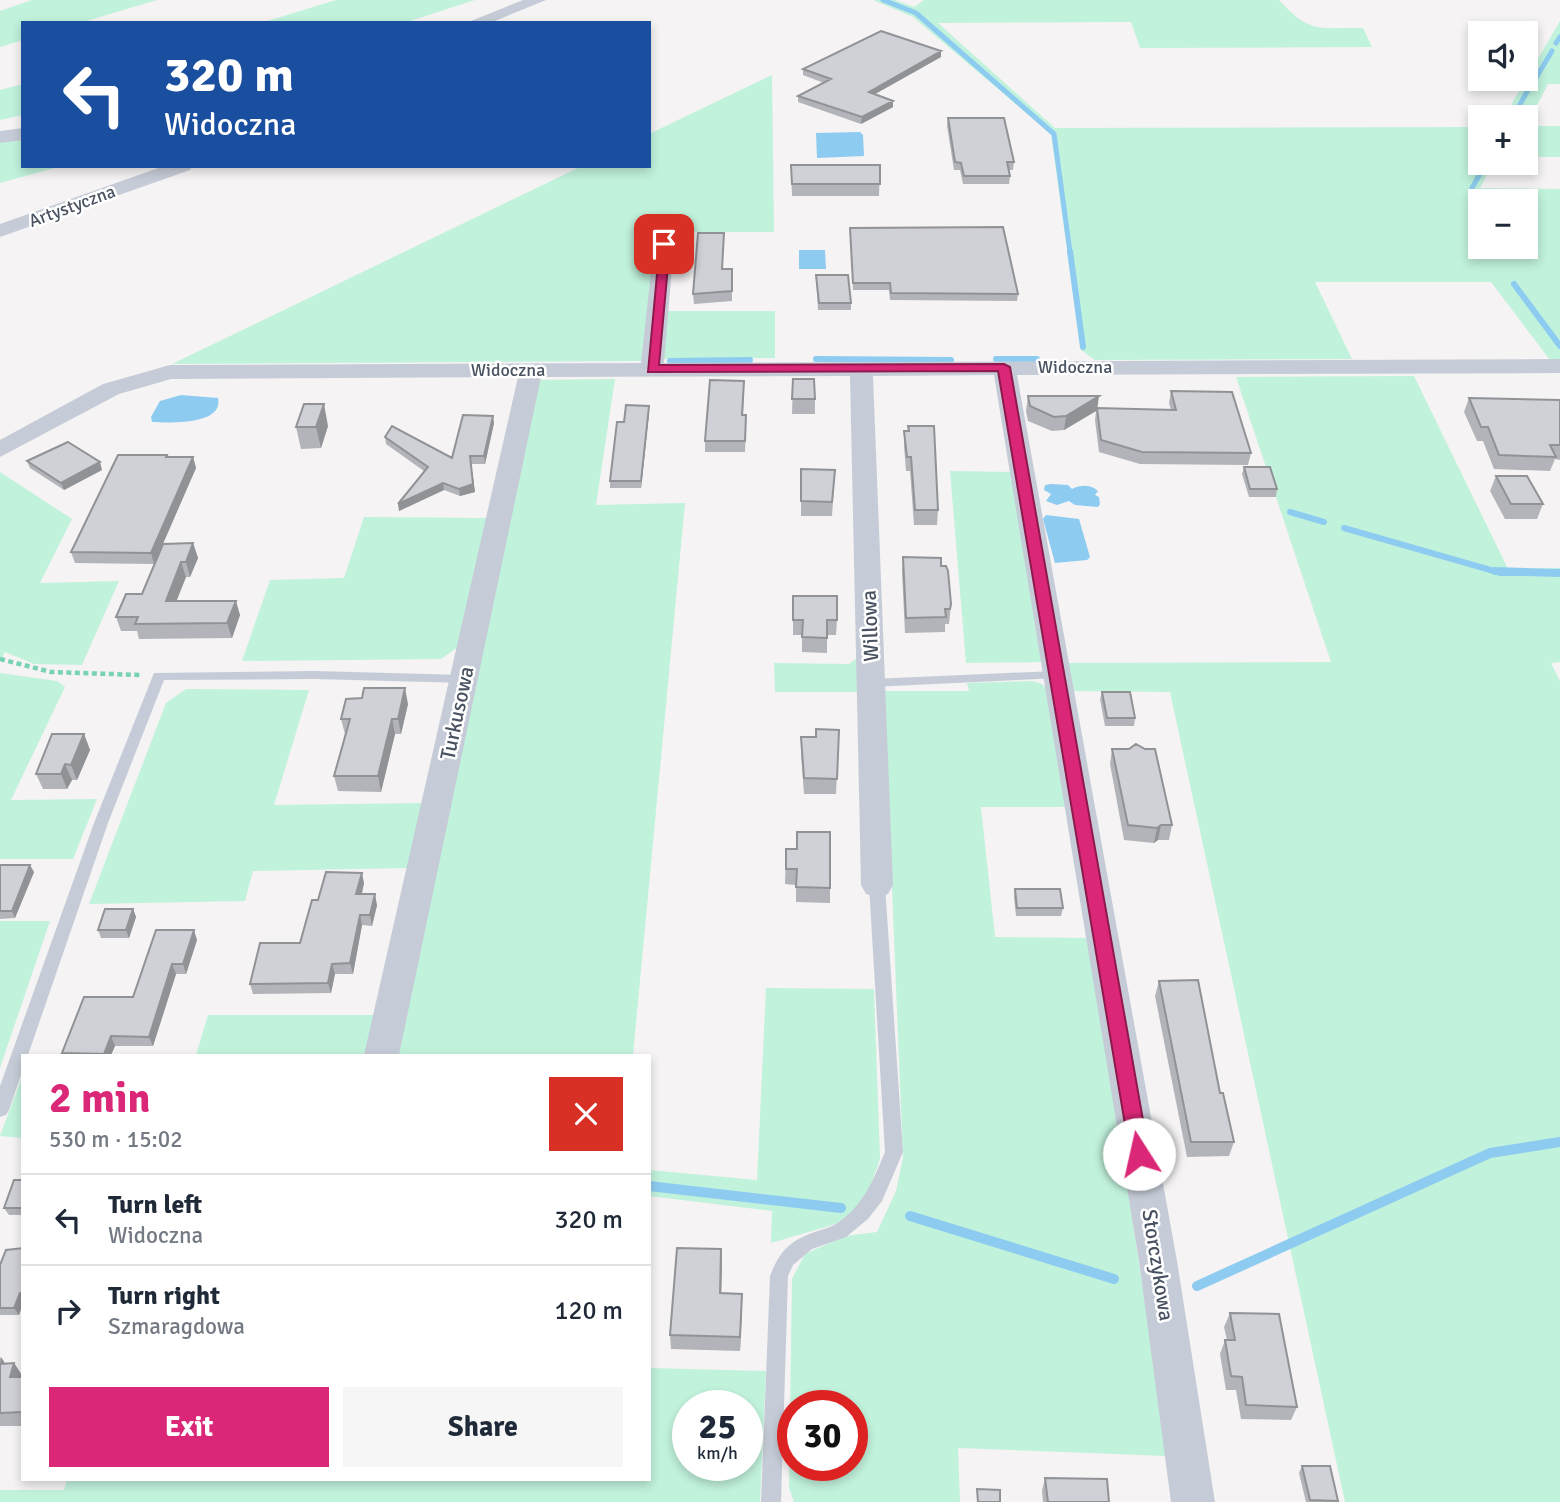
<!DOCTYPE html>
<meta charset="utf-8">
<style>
:root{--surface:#fff;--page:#f6f6f7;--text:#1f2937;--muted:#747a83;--line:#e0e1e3;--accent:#db2777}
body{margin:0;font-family:Signika,sans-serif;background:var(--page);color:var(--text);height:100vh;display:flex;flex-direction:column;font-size:26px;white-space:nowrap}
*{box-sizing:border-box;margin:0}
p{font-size:23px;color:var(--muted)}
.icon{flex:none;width:38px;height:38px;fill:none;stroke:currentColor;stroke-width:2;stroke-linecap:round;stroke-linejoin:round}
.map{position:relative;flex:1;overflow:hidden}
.sheet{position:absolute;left:21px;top:1054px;width:630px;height:427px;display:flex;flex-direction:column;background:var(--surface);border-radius:0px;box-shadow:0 4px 10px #0003}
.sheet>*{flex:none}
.banner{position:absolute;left:21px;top:21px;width:630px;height:147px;border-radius:0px;box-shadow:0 4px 10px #0003;background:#1a4fa0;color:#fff;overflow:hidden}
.controls{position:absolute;left:1468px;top:21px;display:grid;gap:14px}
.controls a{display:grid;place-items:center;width:70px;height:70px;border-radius:0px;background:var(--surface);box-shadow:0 4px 10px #0003;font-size:35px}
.speed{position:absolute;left:672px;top:1390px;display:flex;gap:14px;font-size:35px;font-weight:700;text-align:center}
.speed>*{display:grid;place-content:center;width:91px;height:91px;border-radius:50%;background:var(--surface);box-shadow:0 4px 10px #0003;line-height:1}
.speed small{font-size:18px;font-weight:400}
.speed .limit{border:10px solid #d22;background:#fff;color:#111}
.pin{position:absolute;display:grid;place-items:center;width:60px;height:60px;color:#fff;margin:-30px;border-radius:14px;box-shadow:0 4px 10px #0006}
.me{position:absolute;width:77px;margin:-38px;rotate:350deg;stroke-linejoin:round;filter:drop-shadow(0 0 5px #0008)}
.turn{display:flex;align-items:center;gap:24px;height:147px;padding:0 28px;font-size:32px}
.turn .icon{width:91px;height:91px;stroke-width:2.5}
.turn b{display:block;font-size:49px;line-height:60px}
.round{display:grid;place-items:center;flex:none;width:74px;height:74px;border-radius:0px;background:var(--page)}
.overview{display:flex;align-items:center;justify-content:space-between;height:119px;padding:0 28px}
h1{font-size:42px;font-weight:800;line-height:52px;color:var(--accent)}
.action{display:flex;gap:14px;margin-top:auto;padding:14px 28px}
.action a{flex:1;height:80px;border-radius:0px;background:var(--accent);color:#fff;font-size:28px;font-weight:800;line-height:80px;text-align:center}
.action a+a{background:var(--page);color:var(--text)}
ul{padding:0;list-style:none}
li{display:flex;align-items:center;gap:21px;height:91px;padding:0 28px;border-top:2px solid var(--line)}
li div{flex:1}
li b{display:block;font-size:26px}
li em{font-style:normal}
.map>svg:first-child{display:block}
</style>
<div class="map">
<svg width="1560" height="1502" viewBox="0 0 1560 1502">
<rect width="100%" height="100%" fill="#f5f3f3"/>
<path fill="#c1f2dc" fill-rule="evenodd" d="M32 0H157L80 23H23V40L0 47V11Z
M336 0H475L404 23H261Z
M873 0H895L914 7 924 0H1279C1311 35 1318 27 1363 28L1372 47 1140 48 1131 22 938 23 1055 128 1480 127V163H1493L1480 188 1560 189V361L1550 360 1491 282H1315L1352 359 1095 360 1081 350 1051 134 913 17ZM1480 201H1526V247H1480Z
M1560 21V84H1548L1526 126H1560V157H1526V117H1504Z
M772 75 774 232H659L645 361 172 364 582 166H649V134Z
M23 84V115L0 120V90Z
M23 138V166H62L0 183V141Z
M667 311H775V358L663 359Z
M1414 376 1508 569 1560 568V662L1551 663 1560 681V1502H1345L1170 692 1068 691 1063 663 1331 662 1236 377Z
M615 379 596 505 685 503 633 1055H396L538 380Z
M950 471 1015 472 1046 662 966 663Z
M0 472 72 519 40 583 119 581 82 665 34 664 5 652 0 661Z
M364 517 487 518 458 647 441 659 242 661 270 580 344 578Z
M861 655 864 692H775L774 663 849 664Z
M0 673 57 681 65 687 11 800 97 799 73 859H0Z
M1032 681 1042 684 1051 694 1070 807H981L995 937 1090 938 1168 1456 958 1448 960 1502H794L789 1488 792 1279 805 1254 845 1236 877 1232 896 1191 903 1158 884 691H969L967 683ZM793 1405H852V1465H793Z
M186 689 309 690 274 805 424 803 410 868 253 871 245 901 89 904 166 703Z
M0 921H50L0 1068Z
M766 988 874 989 880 1159 868 1193 849 1215 836 1224 771 1243 772 1211 649 1196V1170L757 1180Z
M208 1015H378L369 1055H196Z
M23 1074V1138L0 1136Z
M649 1368 766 1371 760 1502H0V1490H64L67 1479H649ZM688 1405H747V1465H688Z"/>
<path fill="#8dccf0" d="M860 132 863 135 864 156 817 158 816 133Z
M799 250H825L826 269H799Z
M181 395 218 398C224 425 170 423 152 422L151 417 160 401Z
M1051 484 1068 485 1072 489C1081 485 1090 484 1098 491L1095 495 1099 497 1100 504 1098 507 1075 505 1069 501 1057 505 1046 501 1051 494 1044 490 1045 485Z
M1046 515 1079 519 1090 557 1087 560 1055 563 1043 519Z"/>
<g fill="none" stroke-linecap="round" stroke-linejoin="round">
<path stroke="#8dccf0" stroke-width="5" d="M883 0 916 13 1054 134 1070 252
M1556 43 1560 37
M1533 83 1552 51
M1513 117 1528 90
M1472 188 1486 163"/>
<path stroke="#8dccf0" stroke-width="6" d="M1070 251 1083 347
M1514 284 1560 346
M816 359 951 360
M996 359H1037
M670 361 750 360
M1290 512 1324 522
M1344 528 1501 573H1560"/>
<path stroke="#8dccf0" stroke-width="8" d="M1495 571 1560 573"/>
<path stroke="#8dccf0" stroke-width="10" d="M649 1186 841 1208
M910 1216 1114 1279
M1197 1286 1490 1153 1560 1142"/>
<path stroke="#78d2b4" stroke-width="4.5" stroke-dasharray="5 3.5" stroke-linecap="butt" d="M0 659 51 672 140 675"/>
<path fill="#c6ccd7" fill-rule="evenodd" d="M314 671 465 675 472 679 465 683 314 679 164 680 108 823 28 1055H23V1069L9 1110 6 1115 0 1117V1086L94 823 154 673Z
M1055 671 1062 675 1060 678 872 687 865 683 872 679Z
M877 879 882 881 885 885 903 1152 882 1201 868 1219 846 1237 812 1249 793 1265 788 1276 781 1502H761L770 1276C780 1251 789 1241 815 1232 822 1229 830 1228 836 1224 863 1206 873 1181 885 1152L869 885 872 881Z"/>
<path fill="#c6ccd7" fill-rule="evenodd" d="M523 0H546L490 23H466Z
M23 128V140L0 143V131Z
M164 166H192L190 170 0 237V224Z
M664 238 674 244 664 363 1560 359V373L1017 375 1177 1261 1215 1502H1171L1139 1261 994 375 873 376 893 885 888 894 877 897 866 894 861 885 850 376 541 377 399 1055H364L518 377 171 379 119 394 0 457V440L103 384 170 365 641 363 654 244Z"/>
</g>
<path fill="#b2b4b9" d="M941 51V57L875 94 893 107 861 124 798 102V96L824 83 803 75V69Z
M948 118 1014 162 1013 170H1009L1010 176 1009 184H963L960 170H954L947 126Z
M791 165H880L879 196H792Z
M850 228 1018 294 1017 301 890 300 889 290H853Z
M724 233 722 269H732V301L694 304 693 294Z
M816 275 851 303V310H818Z
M793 379 815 399V414H792Z
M744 391 743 415 746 426 745 452H705V441Z
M1171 391 1251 453 1248 465 1140 464 1099 452 1095 420 1096 411 1064 430 1052 431 1028 421 1026 411 1028 396 1097 408 1171 410 1169 403Z
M1469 398 1560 400V460L1555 459 1550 471 1494 469 1483 441H1477L1464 412Z
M649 406V413L641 488H610V481L624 422Z
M494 423 485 464H471L475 492 460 496 444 490 399 511 424 471 386 444 385 437 452 458Z
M328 426 321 448 301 449 296 427Z
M908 426 938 510 937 525H914L910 471H906L904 446V431H908Z
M168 457H193L196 468 163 544 193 543 198 558 190 577H186L176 601 240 615 232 638 139 639 137 631H121L116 617 142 594 154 564 75 563 71 552Z
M27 461 102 470 64 490 30 468Z
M1244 467 1277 489 1276 497H1249L1242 474Z
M801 469 835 470 832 516H801Z
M1496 476 1543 504 1537 519H1505L1490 491Z
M903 557 941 566 951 604 949 624H945V632L905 633 902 572Z
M793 596 837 620 836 635H827V653L802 652V635H793Z
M1102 692 1135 718 1134 726H1105L1100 699Z
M408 704 401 734H395L381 792 338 791 334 776 345 734 341 719Z
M839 730 836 794H804L801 752V737H816Z
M84 734 90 750 77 780H72L67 789H43L36 774Z
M1112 749 1172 825 1169 840H1158L1154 843 1124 840 1110 764Z
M786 849 830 888V903L796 902V885L785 884Z
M0 865 34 872 15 918 0 919Z
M364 883 362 894 377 905 372 926 362 925 353 974H335L331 993 253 994 250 984 300 943 318 900Z
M1015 889 1063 908 1061 916H1016L1014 897Z
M133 909 136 917 129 938H101L98 930Z
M197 940 186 974H176L153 1046H115L111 1055H63L62 1053 133 997Z
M1159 981 1220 1093 1234 1142 1229 1156 1187 1157 1155 996Z
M23 1180V1215H9L4 1208Z
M23 1248V1303L19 1315H0V1265Z
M721 1249V1293L742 1294 740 1351 671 1349 670 1335Z
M1230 1313 1297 1407 1291 1420 1241 1419 1236 1390H1226L1220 1354 1225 1340H1227L1224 1327Z
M0 1357 5 1364 14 1363 23 1377V1426H0Z
M1302 1466 1338 1501V1502H1306L1299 1473Z
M1045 1478 1109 1502H1043L1042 1491Z"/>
<path fill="#919296" d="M941 51V57L868 98 869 92Z
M893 101V107L861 124 862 117Z
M1099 396 1097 411V408L1096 411 1064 430 1066 416Z
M324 404 328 426 321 448 316 427Z
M649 406V413L641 488V481Z
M493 416 494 423 485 464 484 456Z
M470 456 475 492 460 496 459 489Z
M193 457 196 468 154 564 151 553Z
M100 462 102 470 64 490 61 483Z
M443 483 444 490 399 511 398 504Z
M193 543 198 558 190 577 186 562Z
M181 562 186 577 171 615 166 601Z
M236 601 240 615 232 638 227 623Z
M405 688 408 704 401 734 398 719Z
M392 719 395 734 381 792 378 776Z
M84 734 90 750 77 780 71 765Z
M65 764 72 780 67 789 61 774Z
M1161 825 1158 840 1154 843 1157 828Z
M30 865 34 872 15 918 12 911Z
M362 873 364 883 359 905 356 894Z
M375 894 377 905 372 926 370 915Z
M133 909 136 917 129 938 126 930Z
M360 915 362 925 353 974 350 963Z
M194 930 197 940 186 974 183 964Z
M172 964 176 974 153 1046 149 1037Z
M332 964 335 974 331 993 328 983Z
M111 1036 115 1046 111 1055H105L104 1054Z
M721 1249 722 1263 721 1307 720 1293Z
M20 1293 23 1298V1303L19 1315 14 1308Z
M742 1294V1308L740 1351V1337Z
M1 1357 10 1371 0 1366Z
M14 1363 23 1377H10Z"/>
<path fill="#cfd1d7" stroke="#919296" stroke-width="2" d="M881 31 941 51 869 92 893 101 862 117 798 96 831 79 803 69Z
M948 118H1004L1014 162H1007L1010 176H964L961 163 955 162Z
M791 165H880V184H792Z
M1003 227 1018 294 891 293 890 283H853L850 228Z
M698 233H724L722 269H732V291L693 294Z
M816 275H848L851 303H819Z
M793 379H814L815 399H792Z
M710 380 744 381 742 415H746L745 441H705Z
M1171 391 1232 392 1251 453 1142 452 1101 440 1097 408 1176 410Z
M1028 396H1099L1066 416 1054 417 1030 406Z
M1469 398 1560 400V445H1550L1556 457 1499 455 1488 427H1481Z
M304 404H324L316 427H296Z
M626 405 649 406 641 481H610L617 422H624Z
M463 415 493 416 484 456H470L473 484 459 489 443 483 398 504 428 467 385 437 392 426 452 458Z
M908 426H934L938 510H915L911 457H907L904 431H909Z
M68 442 100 462 61 483 27 461Z
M118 455H167L166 457H193L151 553 71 552Z
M1244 467H1270L1277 489H1250Z
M801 469 835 470 832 502 801 501Z
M1496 476H1527L1543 504H1511Z
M193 543 186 562H181L166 601H236L227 623 135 624 138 617H116L126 594H142L163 544Z
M903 557 941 558V566H946L948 571 951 604 950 609H945L946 617 906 618Z
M793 596H837V620H827V638L802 637 803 620H793Z
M364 688H405L398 719H392L378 776H334L350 719H341L346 699 362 698Z
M1102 692H1130L1135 718H1107Z
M816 729 839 730 837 779 804 778 801 737H816Z
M52 734H84L71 765 65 764 61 774H36Z
M1136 744 1145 749H1155L1172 825H1161L1157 828 1128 825 1112 749H1129Z
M797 832H830V888L796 887 797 869H786V849H797Z
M0 865H30L12 911H0Z
M326 872 362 873 356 894H375L370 915H360L350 963 332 964 328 983 250 984 260 943H300L312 900H318Z
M1015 889H1060L1063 908H1017Z
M105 909H133L126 930H98Z
M156 930H194L183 964H172L149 1037 111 1036 104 1054 62 1053 84 997H133Z
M1198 980 1220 1093H1223L1234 1142H1191L1159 981Z
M14 1180H23V1208H4Z
M23 1248V1293H20L14 1308H0V1265L6 1250Z
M677 1248 721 1249 720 1293 742 1294 740 1337 670 1335Z
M1230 1313 1279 1314 1297 1407 1246 1405 1242 1377 1231 1376 1225 1340H1235Z
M14 1363 10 1377H23V1412L0 1413V1364Z
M1302 1466H1330L1338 1501 1310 1500Z
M1045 1478 1107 1479 1109 1502H1048Z
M977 1489 1000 1490V1502H978Z"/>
<path fill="#db2777" stroke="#8e194d" stroke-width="2" d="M660 242 670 244 659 365 1004 364 1010 367 1149 1154 1146 1161 1139 1163 1132 1161 1130 1154 998 371 648 372Z"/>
<g text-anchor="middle" stroke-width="5" stroke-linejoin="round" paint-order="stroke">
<g font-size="18" fill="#495261" stroke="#fff">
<text transform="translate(72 206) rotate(-20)" y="6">Artystyczna</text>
<text x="1075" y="373">Widoczna</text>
<text x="508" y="376">Widoczna</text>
</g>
<g font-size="21" fill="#495261" stroke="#fff">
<text transform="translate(870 626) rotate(-92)" y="7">Willowa</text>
<text transform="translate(457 713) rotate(-78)" y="7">Turkusowa</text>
<text transform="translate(1158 1265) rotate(81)" y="7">Storczykowa</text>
</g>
</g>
</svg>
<div class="controls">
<a><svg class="icon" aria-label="sound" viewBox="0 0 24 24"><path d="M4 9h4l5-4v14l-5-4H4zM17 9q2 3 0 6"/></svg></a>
<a>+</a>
<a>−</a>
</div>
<div class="speed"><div>25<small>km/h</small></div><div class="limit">30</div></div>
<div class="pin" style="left:664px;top:244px;background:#d93025"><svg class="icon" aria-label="arrive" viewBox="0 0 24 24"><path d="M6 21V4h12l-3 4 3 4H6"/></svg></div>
<svg class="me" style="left:1139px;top:1154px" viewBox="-20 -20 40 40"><circle r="19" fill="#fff"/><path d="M0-13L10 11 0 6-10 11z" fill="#db2777"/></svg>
<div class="banner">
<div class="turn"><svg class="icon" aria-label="left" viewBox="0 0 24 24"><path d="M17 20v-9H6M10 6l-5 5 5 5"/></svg><div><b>320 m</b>Widoczna</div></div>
</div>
<section class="sheet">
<div class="overview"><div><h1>2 min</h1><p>530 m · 15:02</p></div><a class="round" style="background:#d93025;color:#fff"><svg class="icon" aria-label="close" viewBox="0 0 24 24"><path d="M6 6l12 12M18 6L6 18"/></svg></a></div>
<ul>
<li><svg class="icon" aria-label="left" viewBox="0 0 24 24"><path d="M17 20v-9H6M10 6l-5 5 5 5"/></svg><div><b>Turn left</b><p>Widoczna</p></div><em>320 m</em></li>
<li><svg class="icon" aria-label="right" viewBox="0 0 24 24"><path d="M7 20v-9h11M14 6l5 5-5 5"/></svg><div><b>Turn right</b><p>Szmaragdowa</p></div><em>120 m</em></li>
</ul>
<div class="action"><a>Exit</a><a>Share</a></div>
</section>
</div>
